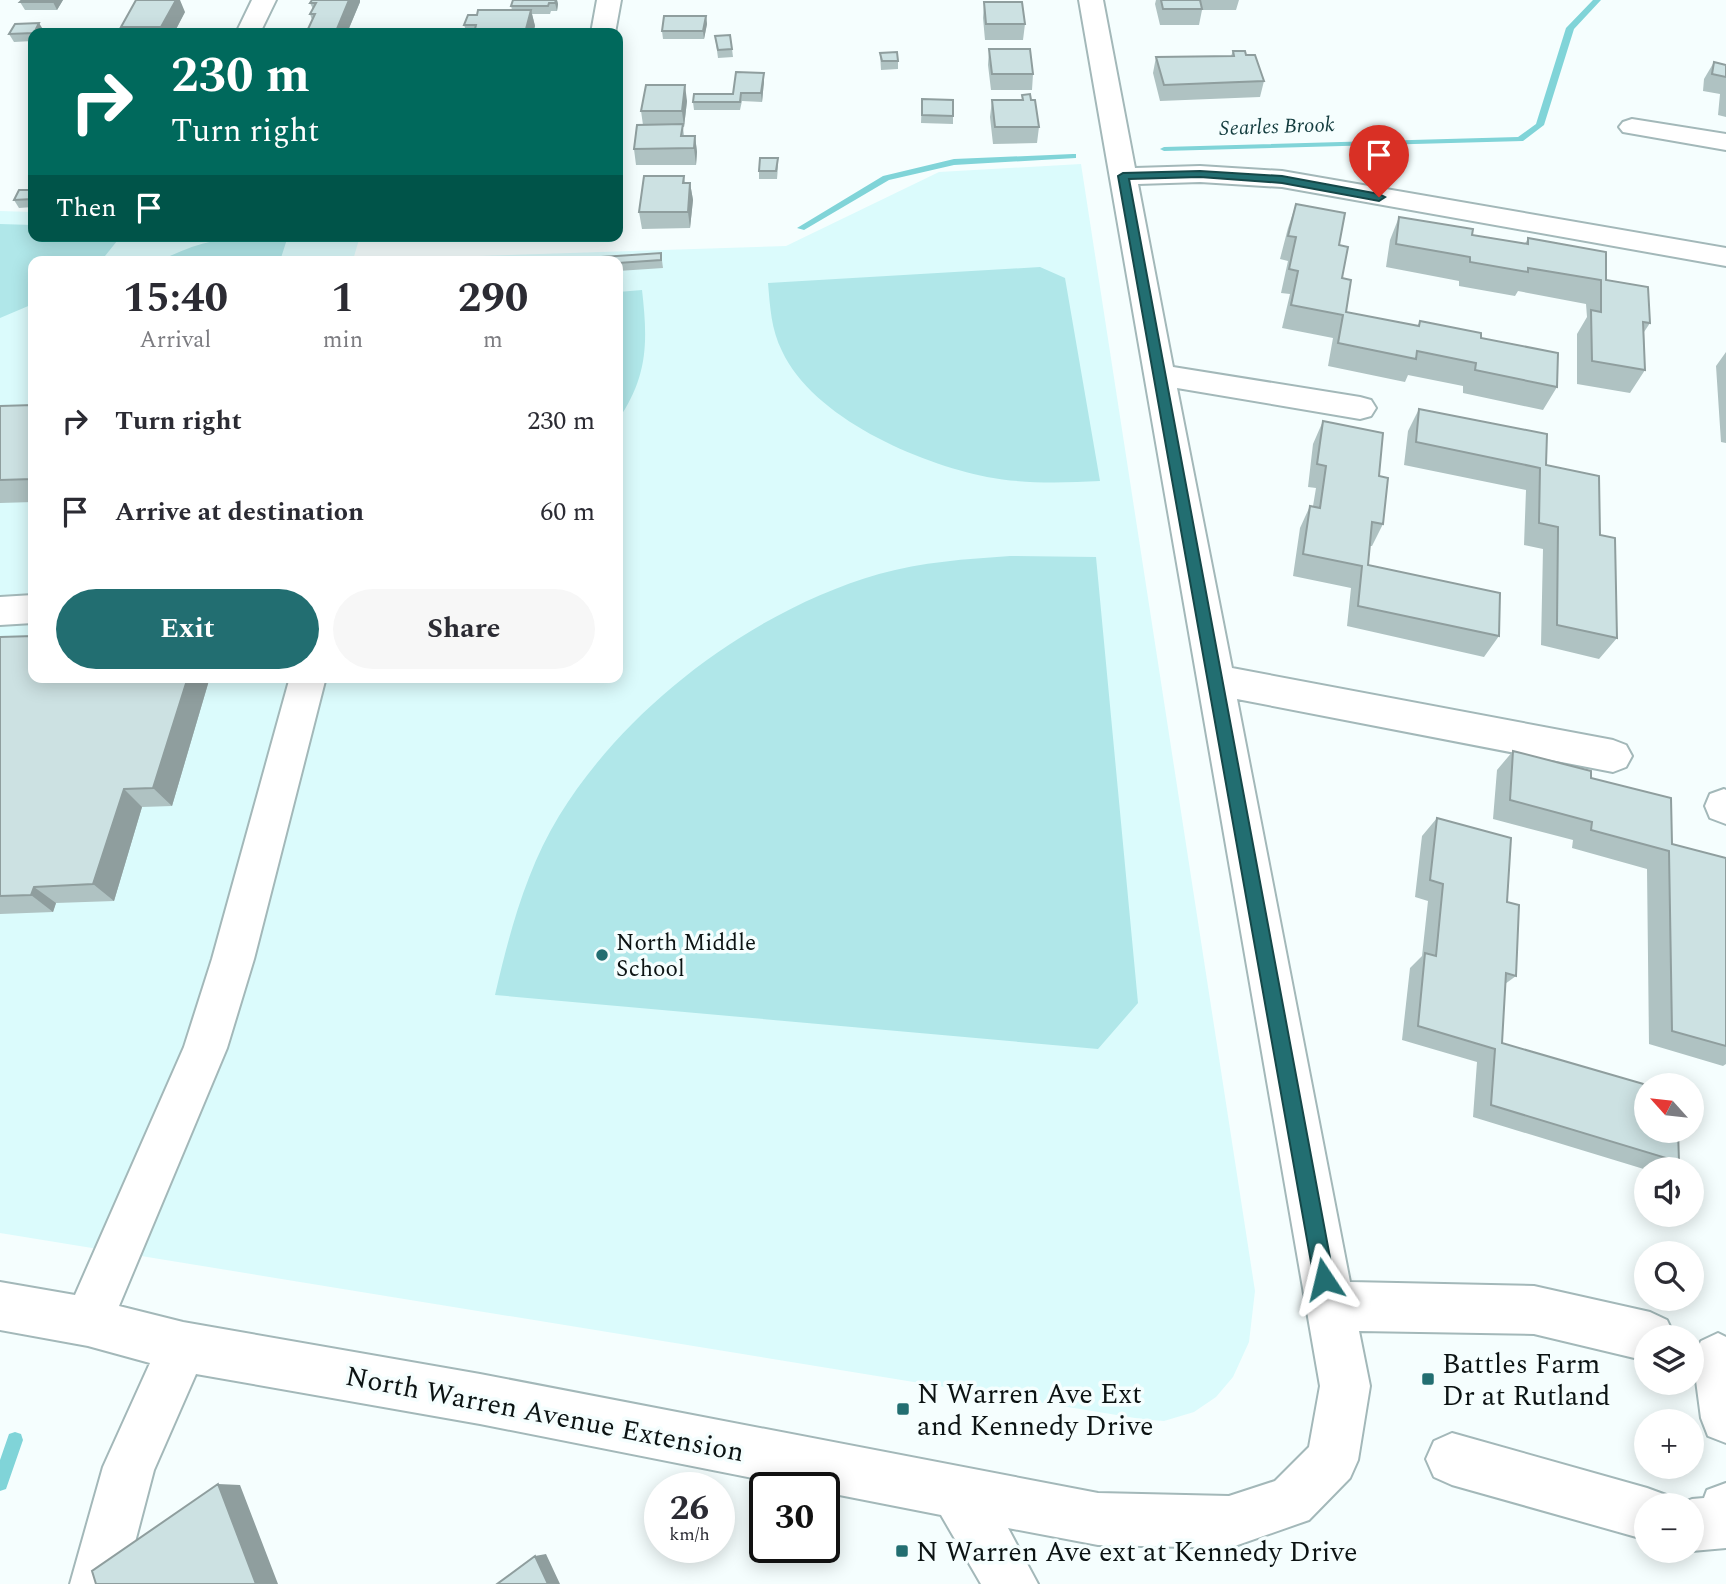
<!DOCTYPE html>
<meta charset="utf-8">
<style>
:root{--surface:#fff;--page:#f7f7f7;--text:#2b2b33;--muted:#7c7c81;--accent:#226e71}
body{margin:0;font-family:Spectral,serif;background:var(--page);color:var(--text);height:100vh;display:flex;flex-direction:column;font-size:26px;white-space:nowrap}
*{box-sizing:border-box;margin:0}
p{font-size:23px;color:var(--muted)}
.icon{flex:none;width:38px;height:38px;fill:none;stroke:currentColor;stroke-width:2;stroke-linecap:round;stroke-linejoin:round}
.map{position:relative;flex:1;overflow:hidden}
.panel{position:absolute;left:28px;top:256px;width:595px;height:427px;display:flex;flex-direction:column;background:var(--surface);border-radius:14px;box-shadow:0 4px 18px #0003}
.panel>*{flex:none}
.banner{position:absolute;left:28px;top:28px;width:595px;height:214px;border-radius:14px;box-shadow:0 4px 18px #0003;background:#00695c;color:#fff;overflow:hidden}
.needle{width:46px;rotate:297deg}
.buttons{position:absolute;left:1634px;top:1073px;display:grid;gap:14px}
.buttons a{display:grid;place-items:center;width:70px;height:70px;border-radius:50%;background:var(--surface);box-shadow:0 4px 18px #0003;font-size:35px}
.speed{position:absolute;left:644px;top:1472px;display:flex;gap:14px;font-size:35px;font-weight:700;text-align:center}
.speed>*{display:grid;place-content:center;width:91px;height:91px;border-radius:50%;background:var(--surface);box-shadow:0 4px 18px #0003;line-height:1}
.speed small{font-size:18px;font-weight:400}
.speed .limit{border:4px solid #111;border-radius:10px;background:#fff;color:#111}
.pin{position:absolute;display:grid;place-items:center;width:60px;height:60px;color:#fff;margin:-72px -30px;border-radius:50% 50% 50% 0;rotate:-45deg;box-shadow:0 0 7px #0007}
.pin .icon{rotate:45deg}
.me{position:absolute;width:77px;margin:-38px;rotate:350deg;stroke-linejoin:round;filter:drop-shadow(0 0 5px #0008)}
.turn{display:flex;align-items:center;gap:24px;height:147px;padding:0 28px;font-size:32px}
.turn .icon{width:91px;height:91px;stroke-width:2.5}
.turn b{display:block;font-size:49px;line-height:60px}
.then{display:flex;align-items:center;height:66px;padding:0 28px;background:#0003;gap:14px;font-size:26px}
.eta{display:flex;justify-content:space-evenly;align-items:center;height:119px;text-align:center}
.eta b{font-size:42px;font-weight:700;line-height:49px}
.primary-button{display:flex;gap:14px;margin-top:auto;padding:14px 28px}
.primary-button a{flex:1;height:80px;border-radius:42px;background:var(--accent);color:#fff;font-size:28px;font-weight:700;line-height:80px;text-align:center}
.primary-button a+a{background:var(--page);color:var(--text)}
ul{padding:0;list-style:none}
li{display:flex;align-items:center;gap:21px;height:91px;padding:0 28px}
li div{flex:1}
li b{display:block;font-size:26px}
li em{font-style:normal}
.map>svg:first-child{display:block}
</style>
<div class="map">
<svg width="1726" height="1584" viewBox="0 0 1726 1584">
<rect width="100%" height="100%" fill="#f5fefe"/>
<path fill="#dbfbfc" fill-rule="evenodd" d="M1081 164 1255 1291 1249 1342 1233 1377 1216 1397 1194 1412 1164 1421 1141 1419 0 1233V211L33 212V236H360L353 260 786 246 939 172ZM33 261H618V677H33Z"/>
<path fill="#b0e7e9" d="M0 224 33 225V236H121L101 261H33V304L0 318Z
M288 236 280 261H160C205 237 238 236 288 236Z
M1040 267 1065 278 1100 481C1063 483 1024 484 987 477 918 463 813 418 782 351 771 329 770 306 768 283Z
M642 290C648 342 648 376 618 420V292Z
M1010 556 1096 557 1138 1003 1098 1049 495 995C509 934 526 870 559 816 627 705 754 610 879 574 922 562 966 559 1010 556Z"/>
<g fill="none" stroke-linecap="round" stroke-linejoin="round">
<path fill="#80d4d8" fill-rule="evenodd" d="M1593 0H1601L1574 29 1544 125 1523 141 1164 151 1160 149 1164 147 1518 137 1536 124 1566 28Z
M1073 154H1076V158L954 165 889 180 804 230 797 228 883 176 954 159Z
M15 1432 21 1434 23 1440 6 1489 0 1491V1460L9 1434Z"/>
<defs>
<path id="minor" d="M252 0H276L260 33H236Z
M597 0H621L615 33H591Z
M1079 0H1103L1135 168 1200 166 1282 171 1726 248V266L1282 187 1200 182 1138 184 1173 367 1360 397 1371 400 1376 408 1371 416 1360 419 1177 388 1232 668 1613 740 1626 745 1632 756 1626 767 1613 772 1237 699 1350 1282 1534 1286 1650 1312 1667 1320 1675 1337H1647V1361L1534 1334 1359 1331 1370 1386 1358 1460 1350 1478 1309 1520 1229 1548 1098 1545 1008 1528 1038 1584H981L941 1515 824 1492V1488H803L480 1424 196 1374 154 1470 124 1584H70L103 1467 150 1363 88 1346 0 1330V1282L75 1295 184 1047 212 959 290 677H326L254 959 227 1048 119 1306 183 1322 480 1374 1098 1493 1229 1496 1275 1481 1309 1447 1320 1386Z
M1632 119 1726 134V150L1623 132 1619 127 1623 122Z
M33 595V623L0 625V597Z
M1724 789 1726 790V824L1710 818 1705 806 1710 794Z
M1718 1333 1726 1337V1443L1708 1436 1701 1418 1693 1358 1701 1341Z
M1452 1433 1647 1488 1666 1495 1670 1505H1647V1540L1452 1485 1434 1477 1426 1459 1434 1441Z
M1726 1483V1548L1692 1551 1690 1550H1692V1505H1677L1692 1499 1704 1498 1707 1490Z"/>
</defs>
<use href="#minor" stroke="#a3b8b9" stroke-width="4"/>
<use href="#minor" fill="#fff" fill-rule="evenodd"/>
</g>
<path fill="#afc2c2" d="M22 0H63L57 10H25L20 2Z
M312 0H360V2L347 33H310L308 29 312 20 310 14 313 9 310 3Z
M513 0H557L558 4 557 11H551L550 14H532L535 26 533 33H467L464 25 477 15 512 10 511 6Z
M1156 0H1239L1236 10H1202L1199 25H1160L1155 4Z
M984 2 1025 24 1023 40H985L983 18Z
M185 12 174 33H124L121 27Z
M706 16 707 24 704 39H663L662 31Z
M44 31 33 33V41L14 42 9 34Z
M715 36 732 49 733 57 718 58Z
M989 49 1033 74 1032 90H991L988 65Z
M1233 51 1246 55 1264 81 1260 97 1160 101 1153 73 1156 57 1231 56Z
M880 53 898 61V69L881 70Z
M1714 62 1726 65V117L1718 115 1720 94 1703 91 1704 79Z
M764 73V81L762 102 742 101 740 110H694L693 102 733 94Z
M1022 95 1031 100 1039 127 1037 143 993 144 990 117 992 100H1022Z
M922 99 953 100V124L921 123Z
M687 101 684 127H683L684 136H695L697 152 696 165H636L634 149 643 125 641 111Z
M778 158V167L777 179H759V171Z
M684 176 685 183H690L693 200 690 228 642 229 639 212Z
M33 190V207L19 208 14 200Z
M1296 204 1339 245 1346 312 1418 326 1420 321 1481 338 1557 387 1543 410 1463 393V386L1408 375 1405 382 1328 366 1333 338 1282 328 1290 294 1281 293 1288 261 1280 259 1288 228Z
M1399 217 1472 235 1525 244 1528 238 1606 280 1650 323 1644 332 1645 370 1630 393 1577 384V334L1587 317 1586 304 1518 291 1515 296 1459 286V281L1386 267 1390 240Z
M661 253 663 268 618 271V261Z
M1726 352V443L1721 442 1716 366Z
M33 405V502L0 503V406Z
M1419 409 1546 465 1600 535 1617 638 1599 659 1541 645 1543 549 1524 545 1526 490 1404 465 1408 431Z
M1323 421 1379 476 1383 524 1372 546H1370L1368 565 1499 636 1484 657 1347 626 1351 588 1293 576 1300 528 1310 506H1313L1316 488 1308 487 1313 444Z
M0 637 210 677 172 806 142 807 114 901 56 903 53 912 0 914Z
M1513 751 1591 778 1672 844 1726 858V1064L1723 1066 1649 1044 1647 869 1572 848 1573 840 1493 819 1497 770Z
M1437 818 1507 902 1516 976 1505 984 1502 1043 1679 1162 1662 1169 1647 1170 1473 1117 1477 1062 1402 1040 1410 968 1422 956 1428 901 1415 897 1422 836Z"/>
<path fill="#8f9e9e" d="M54 0H63L57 10 53 2Z
M176 0H180L185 12 174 33H164L161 27Z
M349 0H360V2L347 33H338L337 29Z
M556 0H557L558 4 557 11 555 3Z
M531 10 535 26 533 33H526V29Z
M706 16 707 24 704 39 703 31Z
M39 23 44 31 43 33H34Z
M764 73V81L762 102 761 93Z
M685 85 687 101 684 127 682 111Z
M695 136 697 152 696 165 694 148Z
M690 183 693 200 690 228 688 212Z
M188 677H210L172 806 153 788Z
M124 789 142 807 114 901 93 884Z
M34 887 56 903 53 912 31 895Z
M218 1484 240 1485 278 1584H256Z
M546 1554 560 1584H548L535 1556Z"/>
<path fill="#cce1e2" stroke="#8f9e9e" stroke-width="2" d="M22 0H54L53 2H20Z
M136 0H176L161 27H121Z
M312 0H349L337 29H308L315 14H310L316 3H310Z
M513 0H556L555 3H549L548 6H511Z
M1161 0H1200L1202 9H1163Z
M984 2H1022L1025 24H986Z
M478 10H531L526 29H511L510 33H485L486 29H475L476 25H464L468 15H477Z
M664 16H706L703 31H662Z
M39 23 34 33 9 34 15 24Z
M730 35 732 49 718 50 715 36Z
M989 49H1030L1033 74H992Z
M1233 51H1245L1246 55H1255L1264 81 1164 85 1156 57 1234 56Z
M897 52 898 61H882L880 53Z
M1714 62 1726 65V77L1712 74Z
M736 72 764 73 761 93H741L740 102H693L694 94H733Z
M646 85H685L682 111H641Z
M1030 94 1031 100H1035L1039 127H995L992 100H1023L1022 95Z
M922 99 953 100V116L922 115Z
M683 124 681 136H695L694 148 634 149 637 125Z
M760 158H778L776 171H759Z
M644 176H684L683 183H690L688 212H639Z
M19 190H33V199L14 200Z
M1296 204 1345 213 1339 245 1348 247 1342 278 1351 280 1346 312 1419 326 1420 321 1481 333V338L1558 353 1557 387 1475 370 1476 363 1417 351 1416 359 1338 343 1343 315 1291 305 1298 271 1289 269 1296 237 1288 236Z
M1399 217 1473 229 1472 235 1528 244V238L1606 252V280L1648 287 1650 323 1643 322 1645 370 1592 361 1591 310 1601 312V280L1528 268V272L1470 262V257L1396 244Z
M661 253V260L618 263V261H602V257Z
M33 405V479L0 480V406Z
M1419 409 1547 434 1546 465 1599 476 1600 535 1615 538 1617 638 1557 625 1558 527 1539 523 1540 468 1416 442Z
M1323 421 1383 433 1379 476 1388 478 1383 524 1372 522 1368 565 1500 593 1499 636 1358 606 1362 566 1303 554 1310 506 1320 508 1326 466 1317 464Z
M33 636V677H188L153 788 124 789 93 884 34 887 31 895 0 896V637Z
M1513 751 1591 771V778L1671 798 1672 844 1726 858V1046L1672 1031 1669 851 1591 830 1592 822 1510 800Z
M1437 818 1511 838 1507 902 1519 905 1516 976 1506 973 1502 1043 1647 1085V1130H1678L1679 1162 1491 1105 1495 1049 1418 1026 1425 953 1436 956 1443 884 1430 880Z
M218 1484 256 1584H96L92 1571Z
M535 1556 548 1584H497Z"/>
<path fill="#226e71" stroke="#164849" stroke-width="2" d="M1200 171 1282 176 1379 194 1385 197 1379 201 1282 183 1200 177 1129 179 1334 1279 1331 1286 1324 1288 1317 1286 1314 1279 1118 176 1123 173Z"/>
<g fill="#226e71" stroke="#f5fefe" stroke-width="2.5">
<circle cx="602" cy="955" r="7"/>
<rect x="1421" y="1372" width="14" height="14" rx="3.5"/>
<rect x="896" y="1402" width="14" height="14" rx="3.5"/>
<rect x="895" y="1544" width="14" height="14" rx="3.5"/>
</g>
<g text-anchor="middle" stroke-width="7" stroke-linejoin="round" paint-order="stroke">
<g font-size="21" font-style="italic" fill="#133c3e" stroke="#f5fefe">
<text transform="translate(1277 126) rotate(-2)" y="7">Searles Brook</text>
</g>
<g font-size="23" fill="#0c1313" stroke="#f5fefe" text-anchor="start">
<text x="616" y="950">North Middle<tspan x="616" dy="26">School</tspan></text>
</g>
<g font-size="28" fill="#0c1313" stroke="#f5fefe" text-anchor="start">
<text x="1442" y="1373">Battles Farm<tspan x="1442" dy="32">Dr at Rutland</tspan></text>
<text x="917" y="1403">N Warren Ave Ext<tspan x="917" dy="32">and Kennedy Drive</tspan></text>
<text x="916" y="1561">N Warren Ave ext at Kennedy Drive</text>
</g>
<g font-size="28" fill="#0c1313" stroke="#f5fefe">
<text transform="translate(545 1413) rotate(11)" y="10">North Warren Avenue Extension</text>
</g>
</g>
</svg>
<div class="buttons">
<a><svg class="needle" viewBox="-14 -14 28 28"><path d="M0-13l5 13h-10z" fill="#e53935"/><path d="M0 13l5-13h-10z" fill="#7c7c81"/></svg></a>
<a><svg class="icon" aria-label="sound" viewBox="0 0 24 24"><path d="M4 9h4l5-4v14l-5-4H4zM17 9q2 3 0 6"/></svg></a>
<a><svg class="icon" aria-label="search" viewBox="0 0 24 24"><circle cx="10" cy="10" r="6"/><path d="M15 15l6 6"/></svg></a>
<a><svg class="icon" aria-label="layers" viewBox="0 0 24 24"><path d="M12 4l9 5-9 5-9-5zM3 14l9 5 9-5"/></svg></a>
<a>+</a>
<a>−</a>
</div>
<div class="speed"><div>26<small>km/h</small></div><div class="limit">30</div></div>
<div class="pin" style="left:1379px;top:197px;background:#d93025"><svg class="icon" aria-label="arrive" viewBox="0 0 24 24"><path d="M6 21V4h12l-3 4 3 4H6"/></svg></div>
<svg class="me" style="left:1324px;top:1279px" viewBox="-20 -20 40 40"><path d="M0-17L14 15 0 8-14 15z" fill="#226e71" stroke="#fff" stroke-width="4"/></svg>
<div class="banner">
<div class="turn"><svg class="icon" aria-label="right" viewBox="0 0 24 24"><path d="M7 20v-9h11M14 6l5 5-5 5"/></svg><div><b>230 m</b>Turn right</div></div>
<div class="then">Then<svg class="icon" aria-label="arrive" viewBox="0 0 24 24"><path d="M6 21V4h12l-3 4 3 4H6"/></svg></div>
</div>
<section class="panel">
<div class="eta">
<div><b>15:40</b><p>Arrival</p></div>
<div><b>1</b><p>min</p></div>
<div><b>290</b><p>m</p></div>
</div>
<ul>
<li><svg class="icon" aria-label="right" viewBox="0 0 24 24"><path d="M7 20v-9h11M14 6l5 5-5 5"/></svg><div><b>Turn right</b></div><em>230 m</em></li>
<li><svg class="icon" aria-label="arrive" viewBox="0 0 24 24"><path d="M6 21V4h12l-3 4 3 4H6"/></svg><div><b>Arrive at destination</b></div><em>60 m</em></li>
</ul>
<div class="primary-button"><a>Exit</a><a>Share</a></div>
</section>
</div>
